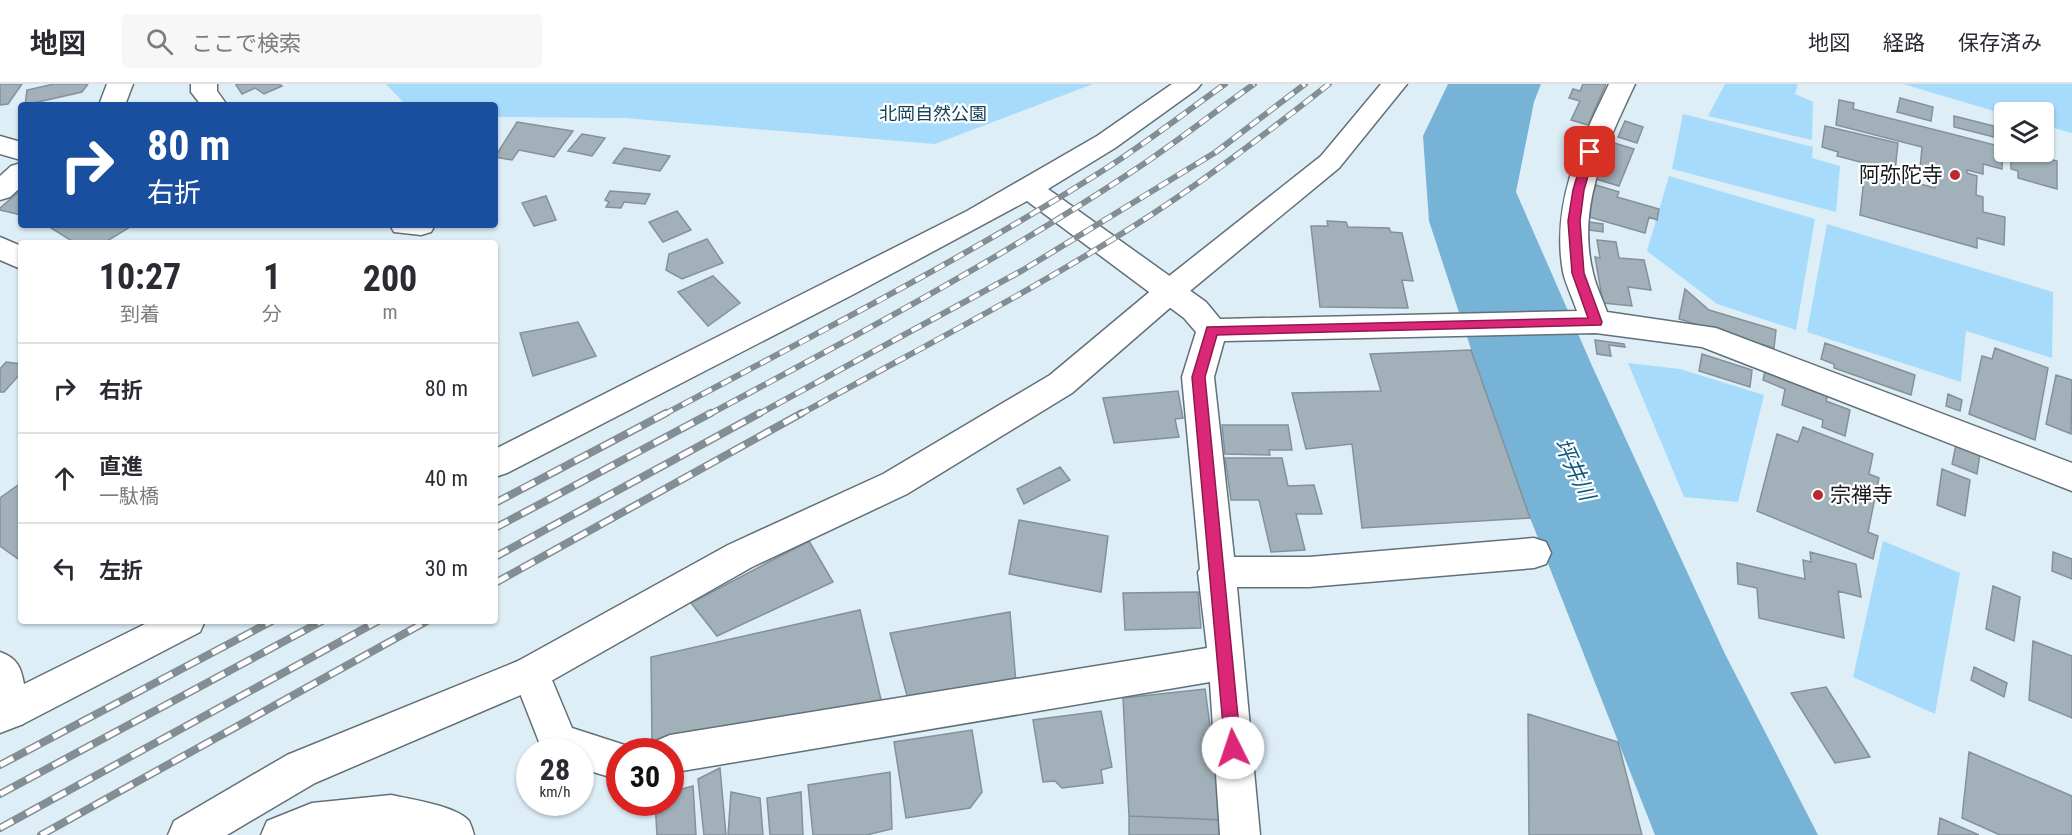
<!DOCTYPE html>
<html lang="ja">
<meta charset="utf-8">
<style>
:root{--surface:#fff;--page:#f7f7f7;--text:#2b2b33;--muted:#7c7c81;--line:#e1e1e2}
body{margin:0;font-family:"Roboto Condensed","Noto Sans JP",sans-serif;background:var(--page);color:var(--text);height:100vh;display:flex;flex-direction:column;font-size:22px;white-space:nowrap}
*{box-sizing:border-box;margin:0}
p{font-size:20px;color:var(--muted)}
.icon{flex:none;width:33px;height:33px;fill:none;stroke:currentColor;stroke-width:2;stroke-linecap:round;stroke-linejoin:round}
.map{position:relative;flex:1;overflow:hidden}
.sheet{position:absolute;left:18px;top:156px;width:480px;height:384px;display:flex;flex-direction:column;background:var(--surface);border-radius:6px;box-shadow:0 2px 4px #0004}
.sheet>*{flex:none}
.top-card{position:absolute;left:18px;top:18px;width:480px;height:126px;border-radius:6px;box-shadow:0 2px 4px #0004;background:#1a4fa0;color:#fff;overflow:hidden}
.buttons{position:absolute;left:1994px;top:18px;display:grid;gap:12px}
.buttons a{display:grid;place-items:center;width:60px;height:60px;border-radius:6px;background:var(--surface);box-shadow:0 2px 4px #0004;font-size:30px}
.speed{position:absolute;left:516px;top:654px;display:flex;gap:12px;font-size:30px;font-weight:700;text-align:center}
.speed>*{display:grid;place-content:center;width:78px;height:78px;border-radius:50%;background:var(--surface);box-shadow:0 2px 4px #0004;line-height:1}
.speed small{font-size:15px;font-weight:400}
.speed .limit{border:9px solid #d22;background:#fff;color:#111}
.pin{position:absolute;display:grid;place-items:center;width:51px;height:51px;color:#fff;margin:-26px;border-radius:12px;box-shadow:0 3px 9px #0006}
.me{position:absolute;width:66px;margin:-33px;rotate:356deg;stroke-linejoin:round;filter:drop-shadow(0 0 4px #0008)}
.turn{display:flex;align-items:center;gap:21px;height:126px;padding:0 30px;font-size:27px}
.turn .icon{width:78px;height:78px;stroke-width:2.5}
.turn b{display:block;font-size:42px;line-height:51px}
.eta{display:flex;justify-content:space-evenly;align-items:center;height:102px;text-align:center}
.eta b{font-size:36px;font-weight:700;line-height:42px}
ul{padding:0;list-style:none}
li{display:flex;align-items:center;gap:18px;height:90px;padding:0 30px;border-top:2px solid var(--line)}
li div{flex:1}
li b{display:block;font-size:22px}
li em{font-style:normal}
header{display:flex;align-items:center;gap:36px;box-sizing:border-box;height:84px;padding:0 30px;background:var(--surface);border-bottom:2px solid var(--line)}
header strong{font-size:28px}
nav{display:flex;gap:33px;margin-inline-start:auto;font-size:21px}
.search{width:420px;height:54px;background:var(--page);display:flex;align-items:center;gap:15px;box-sizing:border-box;padding:0 21px;border-radius:6px;color:var(--muted);font-size:22px}
.map>svg:first-child{display:block}
</style>
<header>
<strong>地図</strong>
<div class="search"><svg class="icon" aria-label="search" viewBox="0 0 24 24"><circle cx="10" cy="10" r="6"/><path d="M15 15l6 6"/></svg>ここで検索</div>
<nav><a>地図</a><a>経路</a><a>保存済み</a></nav>
</header>
<div class="map">
<svg width="2072" height="751" viewBox="0 0 2072 751">
<rect width="100%" height="100%" fill="#deeef7"/>
<path fill="#a6dbfb" d="M386 0H1093L935 60 625 34 495 33V21H406Z
M1725 0H1798L1795 10 1813 18 1812 56 1708 32Z
M1903 0H2072V49L2043 41V28L2004 30Z
M1683 30 1813 63 1812 74 1840 82 1836 128 1672 85Z
M1669 92 1815 135 1796 246 1717 220 1647 167Z
M1827 140 2053 208 2052 274 1966 247 1961 298 1807 248Z
M1628 279 1680 285 1764 311 1738 418 1684 413Z
M1883 457 1960 489 1935 630 1853 593Z"/>
<path fill="#76b3d7" d="M1448 0H1541L1534 18 1516 108 1593 284 1725 570 1818 751H1655L1508 378 1429 137 1423 52Z"/>
<path fill="#a1b0b9" stroke="#83919a" stroke-width="1.5" d="M0 0H22L8 20 0 21Z
M54 0H88L82 8 25 21 27 6Z
M239 0H279L282 2 264 10 255 4 242 10 236 1Z
M1583 0H1606L1588 41 1571 36 1580 17 1569 14 1573 5 1580 7Z
M1900 14 1933 23 1931 37 1897 28Z
M1839 16 1854 19 1853 25 2003 63 2002 85 1983 80V90L1967 86V89L1977 92 1976 111 1983 113V128L2005 133 2004 161 1977 154V164L1860 131 1865 85 1935 104 1936 89 1920 85 1922 63 1836 41Z
M1954 32 1994 42V53L1954 43Z
M1625 37 1643 43 1637 59 1618 53Z
M517 38 573 47 554 73 519 66 512 76 495 73Z
M1825 42 1898 59 1895 87 1837 72 1838 68 1822 63Z
M582 50 605 54 592 72 568 67Z
M1611 58 1634 65 1619 102 1596 95Z
M624 64 670 72 660 87 613 79Z
M2022 68H2041V73L2057 77V105L2018 94V87L2011 85V75L2022 77Z
M1596 101 1619 108 1617 113 1659 125 1657 136 1649 133 1645 149 1586 132Z
M21 106V131L0 126V124Z
M610 107 650 110 645 120 624 118 621 124 606 123 609 118 605 116Z
M546 112 556 136 534 142 522 119Z
M677 127 691 146 663 158 649 138Z
M1327 137 1346 138 1348 143 1389 144 1391 148 1402 149 1413 197 1402 196 1408 224 1320 223 1311 142H1328Z
M1582 137 1603 140V148L1582 145Z
M49 141H127L130 143 104 159H75L48 142Z
M707 155 723 179 682 195 666 186 669 170Z
M1597 156 1616 158 1619 174 1644 176 1651 206 1628 203 1632 222 1603 219 1595 173 1600 174Z
M713 192 740 219 708 242 678 208Z
M1685 205 1709 226 1776 246 1774 264 1679 235Z
M578 238 596 272 533 292 520 249Z
M1595 256 1624 260 1625 263 1609 261 1611 272 1597 270Z
M1825 259 1915 291 1911 311 1834 284V280L1821 275Z
M1995 264 2048 284 2035 356 1969 330 1982 272 1992 275Z
M1471 266 1530 434 1362 444 1352 360 1306 365 1292 309 1381 307 1370 270Z
M1702 270 1752 286 1750 303 1699 287Z
M6 278 21 280V289L4 308H0V285Z
M1765 287 1828 310 1826 317 1850 326 1845 352 1822 343 1823 336 1782 321 1785 305 1763 296Z
M2056 291 2072 296 2071 350 2046 340Z
M1178 307 1183 334 1175 335 1179 353 1114 359 1103 314Z
M1948 310 1962 316 1960 327 1946 322Z
M1222 341H1288L1292 366H1269L1270 371 1225 370Z
M1803 343 1873 370 1869 390 1879 394 1868 448 1878 452 1873 475 1757 427 1777 350 1798 358Z
M1956 361 1980 370 1977 390 1952 380Z
M1225 374H1282L1288 402 1314 401 1322 430H1296L1305 466 1271 468 1259 416H1231Z
M1060 383 1070 396 1024 420 1017 405Z
M1942 385 1970 396 1965 432 1937 421Z
M21 399V477L0 462V414Z
M1019 436 1108 452 1101 508 1009 490Z
M809 457 833 498 717 552 691 519Z
M1810 468 1856 480 1861 513 1838 507 1844 554 1759 534 1757 504 1738 500 1737 479 1805 495 1803 476 1811 478Z
M2053 468 2072 475V495L2052 487Z
M1993 502 2020 513 2014 557 1986 545Z
M1198 508 1201 544 1125 546 1123 509Z
M860 526 882 620 652 659 651 573Z
M1010 528 1016 599 909 619 890 549Z
M2033 557 2072 572V634L2029 616Z
M1974 583 2007 599 2004 613 1971 596Z
M1826 603 1870 673 1835 679 1791 609Z
M1205 605 1223 736 1129 732 1123 614Z
M1101 627 1112 683 1101 686 1103 699 1062 704 1055 697 1043 698 1033 636Z
M1528 630 1618 658 1642 751H1529Z
M972 646 982 708 970 724 906 734 894 658Z
M1969 668 2072 712V751H2000L1962 734Z
M720 684 726 751H704L698 695Z
M890 688 892 745 866 751H813L808 701Z
M693 702 696 751H657L655 718H670V708Z
M731 708 760 714 763 751H728Z
M801 708 803 751H770L767 714Z
M1129 732 1223 736 1224 751H1129Z
M1940 734 1979 751H1938Z"/>
<g fill="none" stroke-linecap="round" stroke-linejoin="round">
<defs>
<path id="minor" d="M107 0H133L125 21H99Z
M191 0H217V7L227 21H201L191 8Z
M1172 0H1201L1197 5 1115 64 1048 105 1206 218 1220 235 1577 227C1573 215 1566 201 1563 188 1551 119 1580 60 1609 0H1635C1607 60 1576 121 1593 189 1596 203 1603 216 1607 228L1716 244 2072 379V407L1702 263 1596 249 1224 257 1214 293 1234 473H1309L1534 454 1546 458 1551 469 1546 480 1534 484 1309 503H1237L1260 751H1220L1210 598 670 689V668H651L656 657 670 651 1207 564 1198 488 1200 485 1182 293 1196 248 1184 234 1027 117 854 210 507 389 495 393V365L967 127 1097 52Z
M0 52 21 58V76L0 70Z
M21 79V103L10 113 0 116V92L11 82Z
M390 141H435L431 148 421 151 394 148Z
M0 153 21 162V185L0 176Z
M151 537H205L200 548 23 640 9 645 0 641V568C17 574 21 583 24 600Z
M531 572 544 577 572 644 634 664 636 668H620V696L580 684V668H543L512 589 518 577Z
M391 711C410 715 457 722 469 737 471 741 473 747 474 751H261L267 737 312 719Z"/>
<path id="tertiary" d="M1381 0H1407L1339 84 1179 216 1072 309 907 410 752 483 544 601 315 699 227 751H168L174 737 287 671 518 577 728 461 883 390 1050 291 1159 200 1321 72Z
M9 609 23 614 28 627 23 640 0 649V613Z"/>
</defs>
<use href="#minor" stroke="#627078" stroke-width="3"/>
<use href="#tertiary" stroke="#627078" stroke-width="3"/>
<use href="#minor" fill="#fff" fill-rule="evenodd"/>
<use href="#tertiary" fill="#fff" fill-rule="evenodd"/>
<defs>
<path id="rail-far1" d="M663 331C810 253 958 178 1099 89 1142 62 1183 30 1225 0
M708 331C852 254 997 177 1133 87 1174 60 1213 29 1254 0
M757 331 1023 186 1216 68 1305 0
M799 331C918 265 1041 203 1154 129 1215 89 1272 45 1329 0"/>
<path id="rail" d="M495 419 666 329
M495 444 711 329
M495 473 760 329
M495 499 802 329
M0 681 272 537
M0 710 322 537
M0 744 378 537
M41 751 427 537"/>
</defs>
<use href="#rail-far1" stroke="#838e94" stroke-width="6"/>
<use href="#rail" stroke="#838e94" stroke-width="8"/>
<use href="#rail-far1" stroke="#fff" stroke-width="4" stroke-dasharray="11" stroke-linecap="butt"/>
<use href="#rail" stroke="#fff" stroke-width="5" stroke-dasharray="15" stroke-linecap="butt"/>
</g>
<path fill="#db2777" stroke="#8e194d" stroke-width="1.5" d="M1590 64 1595 68 1584 106 1580 137 1584 189 1602 238 1601 241 1217 251 1205 293 1241 664 1239 670 1233 672 1227 670 1225 664 1192 293 1207 243 1588 234 1572 189 1568 137 1573 106 1584 68Z"/>
<g fill="#ba2a2d" stroke="#fff" stroke-width="2">
<circle cx="1955" cy="91" r="6"/>
<circle cx="1818" cy="411" r="6"/>
</g>
<g text-anchor="middle" stroke-width="4.5" stroke-linejoin="round" paint-order="stroke">
<g font-size="18" fill="#10425b" stroke="#fff">
<text x="933" y="36">北岡自然公園</text>
</g>
<g font-size="21" fill="#151a1d" stroke="#fff" text-anchor="end">
<text x="1943" y="98">阿弥陀寺</text>
<text x="1830" y="418" text-anchor="start">宗禅寺</text>
</g>
<g font-size="22" font-style="italic" fill="#0b597c" stroke="#fff">
<text transform="translate(1575 385) rotate(65)" y="8">坪井川</text>
</g>
</g>
</svg>
<div class="buttons">
<a><svg class="icon" aria-label="layers" viewBox="0 0 24 24"><path d="M12 4l9 5-9 5-9-5zM3 14l9 5 9-5"/></svg></a>
</div>
<div class="speed"><div>28<small>km/h</small></div><div class="limit">30</div></div>
<div class="pin" style="left:1590px;top:68px;background:#d93025"><svg class="icon" aria-label="arrive" viewBox="0 0 24 24"><path d="M6 21V4h12l-3 4 3 4H6"/></svg></div>
<svg class="me" style="left:1233px;top:664px" viewBox="-20 -20 40 40"><circle r="19" fill="#fff"/><path d="M0-13L10 11 0 6-10 11z" fill="#db2777"/></svg>
<div class="top-card">
<div class="turn"><svg class="icon" aria-label="right" viewBox="0 0 24 24"><path d="M7 20v-9h11M14 6l5 5-5 5"/></svg><div><b>80 m</b>右折</div></div>
</div>
<section class="sheet">
<div class="eta">
<div><b>10:27</b><p>到着</p></div>
<div><b>1</b><p>分</p></div>
<div><b>200</b><p>m</p></div>
</div>
<ul>
<li><svg class="icon" aria-label="right" viewBox="0 0 24 24"><path d="M7 20v-9h11M14 6l5 5-5 5"/></svg><div><b>右折</b></div><em>80 m</em></li>
<li><svg class="icon" aria-label="ahead" viewBox="0 0 24 24"><path d="M12 20V5M6 11l6-6 6 6"/></svg><div><b>直進</b><p>一駄橋</p></div><em>40 m</em></li>
<li><svg class="icon" aria-label="left" viewBox="0 0 24 24"><path d="M17 20v-9H6M10 6l-5 5 5 5"/></svg><div><b>左折</b></div><em>30 m</em></li>
</ul>
</section>
</div>
